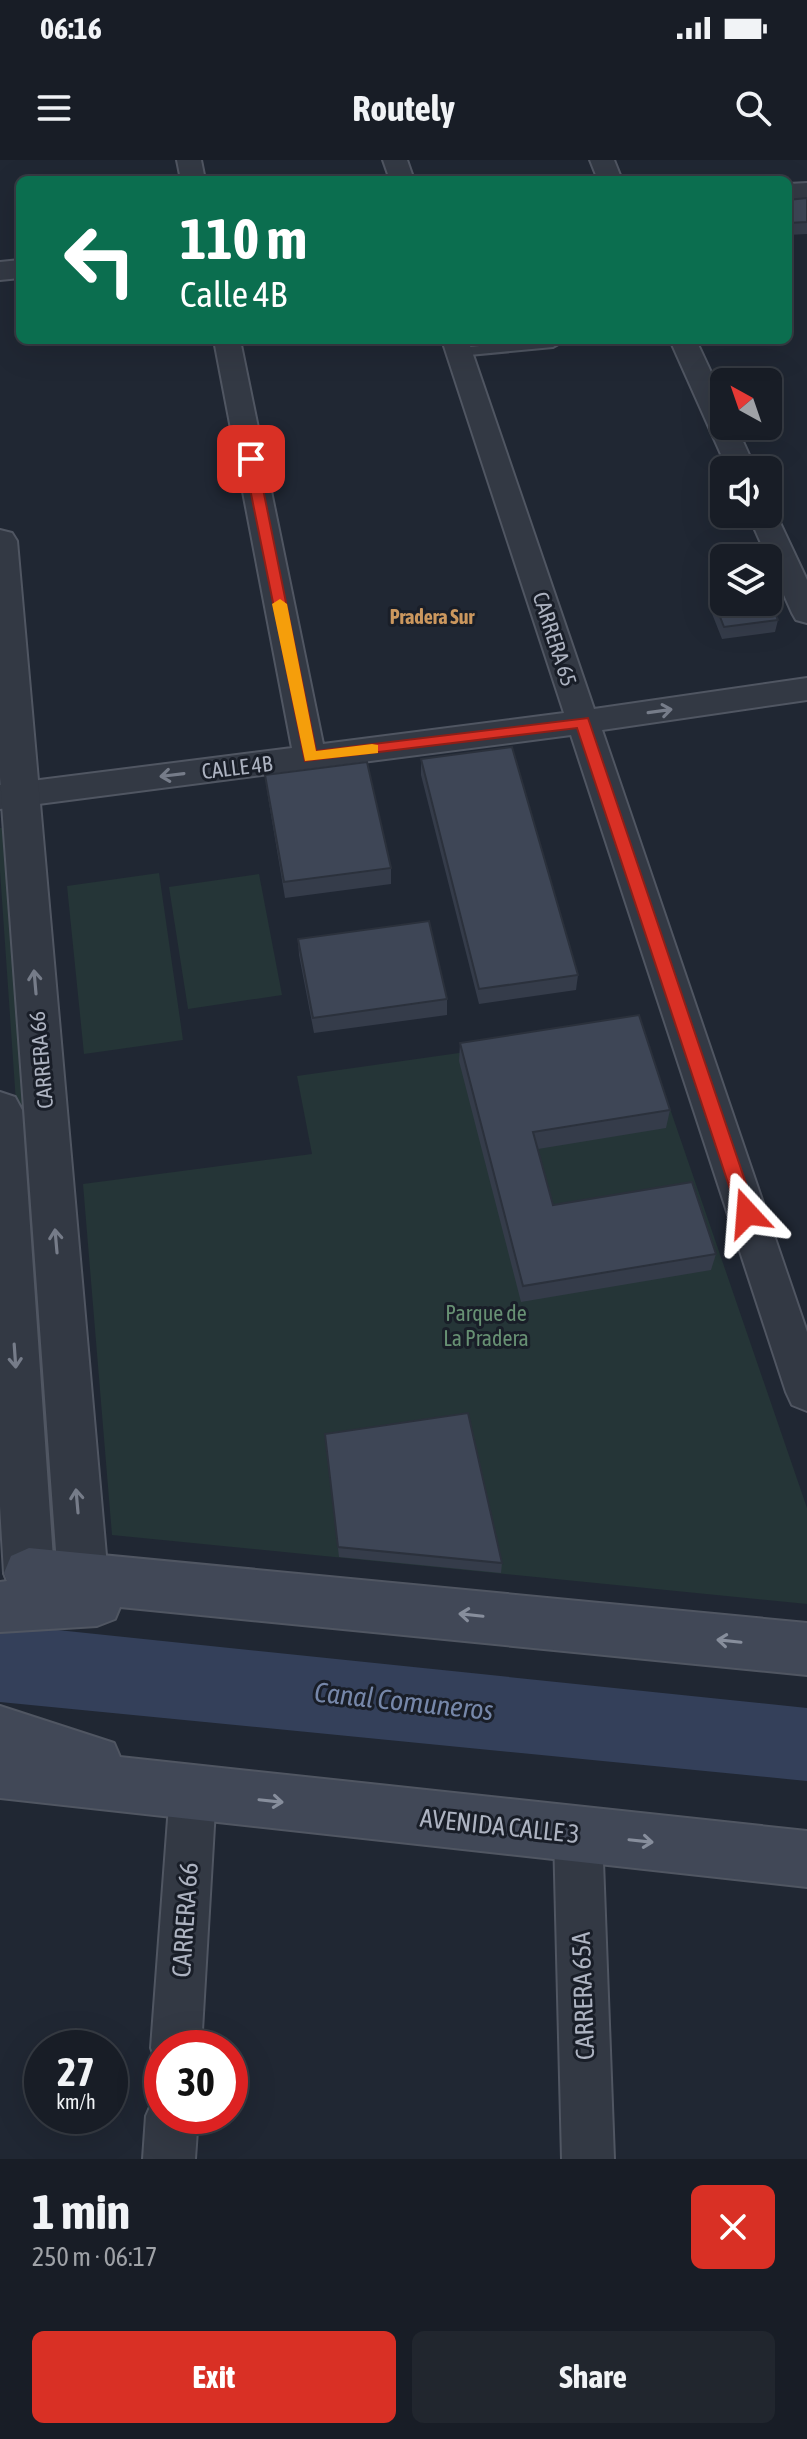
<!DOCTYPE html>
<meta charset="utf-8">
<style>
:root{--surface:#181d26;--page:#21262e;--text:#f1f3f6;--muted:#9fa2a7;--line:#363b43;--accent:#d93025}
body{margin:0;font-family:"Asap Condensed",sans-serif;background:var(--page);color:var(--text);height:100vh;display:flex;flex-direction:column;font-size:30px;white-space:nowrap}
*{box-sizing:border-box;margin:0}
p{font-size:26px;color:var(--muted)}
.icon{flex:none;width:44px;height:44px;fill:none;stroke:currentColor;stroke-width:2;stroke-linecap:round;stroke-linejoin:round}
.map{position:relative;height:1999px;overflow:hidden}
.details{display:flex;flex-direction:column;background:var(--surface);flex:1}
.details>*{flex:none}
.hud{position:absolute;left:16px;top:16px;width:776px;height:168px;border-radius:12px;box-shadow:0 8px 32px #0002,0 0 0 2px var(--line);background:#0b6e4f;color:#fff;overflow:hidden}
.needle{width:52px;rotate:320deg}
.tools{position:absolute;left:710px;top:208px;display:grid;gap:16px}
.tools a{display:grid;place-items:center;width:72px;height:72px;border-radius:12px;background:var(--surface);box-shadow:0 8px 32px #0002,0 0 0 2px var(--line);font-size:40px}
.speed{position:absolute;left:24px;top:1870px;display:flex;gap:16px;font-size:40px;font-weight:700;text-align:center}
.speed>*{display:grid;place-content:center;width:104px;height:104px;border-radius:50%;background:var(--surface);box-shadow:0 8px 32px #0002,0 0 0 2px var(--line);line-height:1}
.speed small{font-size:20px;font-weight:400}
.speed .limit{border:12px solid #d22;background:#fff;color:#111}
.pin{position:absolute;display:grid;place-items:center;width:68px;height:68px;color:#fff;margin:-34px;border-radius:16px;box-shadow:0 4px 12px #0006}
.me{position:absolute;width:88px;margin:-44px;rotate:341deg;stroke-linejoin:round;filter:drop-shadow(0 0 6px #0008)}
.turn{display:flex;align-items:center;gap:28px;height:168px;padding:0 32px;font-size:36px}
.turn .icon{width:104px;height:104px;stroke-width:2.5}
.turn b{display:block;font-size:56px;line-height:68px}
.round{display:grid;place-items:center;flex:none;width:84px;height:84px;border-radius:12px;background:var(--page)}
.headline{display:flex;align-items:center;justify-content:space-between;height:136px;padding:0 32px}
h1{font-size:48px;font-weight:700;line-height:60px}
.primary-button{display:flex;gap:16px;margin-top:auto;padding:16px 32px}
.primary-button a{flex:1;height:92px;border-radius:12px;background:var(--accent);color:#fff;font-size:32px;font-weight:700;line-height:92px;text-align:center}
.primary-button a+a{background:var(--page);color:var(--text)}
.status{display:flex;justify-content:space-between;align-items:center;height:56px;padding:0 40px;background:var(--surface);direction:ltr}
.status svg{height:22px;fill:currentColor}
header{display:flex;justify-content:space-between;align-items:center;height:104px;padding:0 32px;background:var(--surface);font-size:36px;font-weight:700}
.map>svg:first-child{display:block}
</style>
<div class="status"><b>06:16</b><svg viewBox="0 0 49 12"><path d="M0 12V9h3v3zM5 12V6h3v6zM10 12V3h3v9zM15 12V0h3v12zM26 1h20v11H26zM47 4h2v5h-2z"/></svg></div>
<header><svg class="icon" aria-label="menu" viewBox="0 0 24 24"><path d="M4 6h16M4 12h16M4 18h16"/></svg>Routely<svg class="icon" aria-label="search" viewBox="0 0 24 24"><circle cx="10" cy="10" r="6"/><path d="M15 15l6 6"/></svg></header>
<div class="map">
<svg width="807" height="1999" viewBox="0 0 807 1999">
<rect width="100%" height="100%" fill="#202733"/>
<path fill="#253537" d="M11 667 62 1360 45 1363 0 711V668Z
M159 713 183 880 84 894 67 726Z
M259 714 282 835 188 849 169 727Z
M642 867 807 1348V1444L112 1375 83 1024 312 994 297 916Z"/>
<path fill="#34405a" d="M0 1464 807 1548V1621L0 1542Z"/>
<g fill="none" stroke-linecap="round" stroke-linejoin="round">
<defs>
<path id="service" d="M541 180H558L560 183 553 187 459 196 452 192 459 188Z"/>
<path id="minor" d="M177 0H201L205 20H181Z
M383 0H407L414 20H390Z
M590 0H614L622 20H598Z
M214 180H240L323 584 564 553 442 180H468L594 549 807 518V540L602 570 807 1172V1251L792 1245 786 1232 571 575 0 649V625L292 588Z
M670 180H696L724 240V266H736L756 310H728Z
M768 346 776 354 807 420V463L796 460 792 453 748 354H768Z
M193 1609 210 1615 216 1632 201 1888H162V1907L158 1906 151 1888 170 1632 176 1615Z
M578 1650 595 1657 602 1674 614 1999H562L554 1674 561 1657Z
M162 1934V1956H198L195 1999H143L146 1956 154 1938Z"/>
<path id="tertiary" d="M807 23V39L788 40V24Z
M20 100V118L0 120V102Z
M0 370 12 373 17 381 108 1418 101 1435 83 1443 65 1435 58 1418 0 617Z
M0 932 15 937 22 950 54 1413 47 1430 29 1438 11 1430 4 1413 0 1346Z"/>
<path id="secondary" d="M29 1388 807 1463V1515L120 1447 115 1459 97 1466 0 1472V1422L7 1421 4 1413 11 1396Z
M0 1546 114 1583 120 1597 807 1671V1727L0 1638Z"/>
</defs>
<use href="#service" stroke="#505662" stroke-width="4"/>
<use href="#minor" stroke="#505662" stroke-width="4"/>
<use href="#tertiary" stroke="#505662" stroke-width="4"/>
<use href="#secondary" stroke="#505662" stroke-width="4"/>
<use href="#service" fill="#333944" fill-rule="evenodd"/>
<use href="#minor" fill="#333944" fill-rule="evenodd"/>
<use href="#tertiary" fill="#333944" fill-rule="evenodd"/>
<use href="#secondary" fill="#414857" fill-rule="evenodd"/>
</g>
<path fill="#353c4a" d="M807 38V74L788 75V40Z
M711 434 778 460 775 472 722 479 709 446Z
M421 599 578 815 576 830 479 844 421 615Z
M265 615 391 708V724L285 738 267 631Z
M298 779 447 839V855L314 873 299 795Z
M460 883 670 950 666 968 538 989 553 1045 716 1094 711 1110 521 1142 459 901Z
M325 1274 502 1403 501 1413 339 1397Z"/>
<path fill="#3e4656" stroke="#2b313c" stroke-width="2" d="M807 38V62L788 63V40Z
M724 433V442H768V437L778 460 724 467 711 434Z
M512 587 578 815 479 829 421 599Z
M367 602 391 708 284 722 265 615Z
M429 761 447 839 313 858 298 779Z
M639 855 670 950 533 972 553 1045 692 1022 716 1094 523 1126 460 883Z
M468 1253 502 1403 338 1387 325 1274Z"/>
<defs><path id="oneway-shaft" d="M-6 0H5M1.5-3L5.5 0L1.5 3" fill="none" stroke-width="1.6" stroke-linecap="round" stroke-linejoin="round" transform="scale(2)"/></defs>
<g stroke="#767c89">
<use href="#oneway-shaft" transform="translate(660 551) rotate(-8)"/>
<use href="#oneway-shaft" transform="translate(172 615) rotate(173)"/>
<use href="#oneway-shaft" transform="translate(35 822) rotate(-95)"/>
<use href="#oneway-shaft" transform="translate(56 1081) rotate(-95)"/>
<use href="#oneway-shaft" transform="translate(15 1196) rotate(86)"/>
<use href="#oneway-shaft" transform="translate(77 1341) rotate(-95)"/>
</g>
<g stroke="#878e9c">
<use href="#oneway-shaft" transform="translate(471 1455) rotate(-174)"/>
<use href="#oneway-shaft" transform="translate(729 1481) rotate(-174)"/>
<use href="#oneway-shaft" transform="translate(271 1641) rotate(6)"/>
<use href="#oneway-shaft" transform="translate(641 1681) rotate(6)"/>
</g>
<path fill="#d93025" stroke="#8d1f18" stroke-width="2" d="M251 295 257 299 316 591 588 558 756 1053 754 1058H740L738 1053 577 568 305 601 244 299Z"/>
<path fill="#f59e0b" d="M280 439 287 444 316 591 372 584 378 585V593L305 601 272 444Z"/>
<g text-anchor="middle" stroke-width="6" stroke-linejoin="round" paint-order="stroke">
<g font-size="20" font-weight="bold" fill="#cb975e" stroke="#191e28">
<text x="432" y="464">Pradera Sur</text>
</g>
<g font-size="22" fill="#adb3c1" stroke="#191e28">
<text transform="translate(555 479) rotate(72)" y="8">CARRERA 65</text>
<text transform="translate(237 607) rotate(-7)" y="8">CALLE 4B</text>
<text transform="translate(41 900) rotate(-95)" y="8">CARRERA 66</text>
</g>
<g font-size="22" fill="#679073" stroke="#191e28">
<text x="486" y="1161">Parque de<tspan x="486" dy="25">La Pradera</tspan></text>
</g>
<g font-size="26" fill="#adb3c1" stroke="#191e28">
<text transform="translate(500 1666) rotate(6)" y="9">AVENIDA CALLE 3</text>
<text transform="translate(185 1760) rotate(-86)" y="9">CARRERA 66</text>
<text transform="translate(583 1836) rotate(-92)" y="9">CARRERA 65A</text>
</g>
<g font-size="28" font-style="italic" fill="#7687a9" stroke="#191e28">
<text transform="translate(404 1541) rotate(6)" y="10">Canal Comuneros</text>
</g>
</g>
</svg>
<div class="tools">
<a><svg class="needle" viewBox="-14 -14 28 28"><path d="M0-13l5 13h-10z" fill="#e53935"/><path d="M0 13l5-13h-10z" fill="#9fa2a7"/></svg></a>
<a><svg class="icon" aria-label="sound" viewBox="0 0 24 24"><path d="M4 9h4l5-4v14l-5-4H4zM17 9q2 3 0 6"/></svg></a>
<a><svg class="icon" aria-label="layers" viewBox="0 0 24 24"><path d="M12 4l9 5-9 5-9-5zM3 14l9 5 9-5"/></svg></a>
</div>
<div class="speed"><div>27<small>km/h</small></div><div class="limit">30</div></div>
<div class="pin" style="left:251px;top:299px;background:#d93025"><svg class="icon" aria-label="arrive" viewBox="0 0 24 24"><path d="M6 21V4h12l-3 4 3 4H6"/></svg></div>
<svg class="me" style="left:747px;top:1053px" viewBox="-20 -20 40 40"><path d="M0-17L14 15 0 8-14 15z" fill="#d93025" stroke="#fff" stroke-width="4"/></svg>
<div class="hud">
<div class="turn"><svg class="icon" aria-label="left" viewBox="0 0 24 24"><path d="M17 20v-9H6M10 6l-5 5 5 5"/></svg><div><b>110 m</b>Calle 4B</div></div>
</div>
</div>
<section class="details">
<div class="headline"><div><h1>1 min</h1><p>250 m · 06:17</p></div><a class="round" style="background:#d93025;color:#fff"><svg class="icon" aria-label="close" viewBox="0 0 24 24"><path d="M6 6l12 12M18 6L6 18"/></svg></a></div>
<div class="primary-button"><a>Exit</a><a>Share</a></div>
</section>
